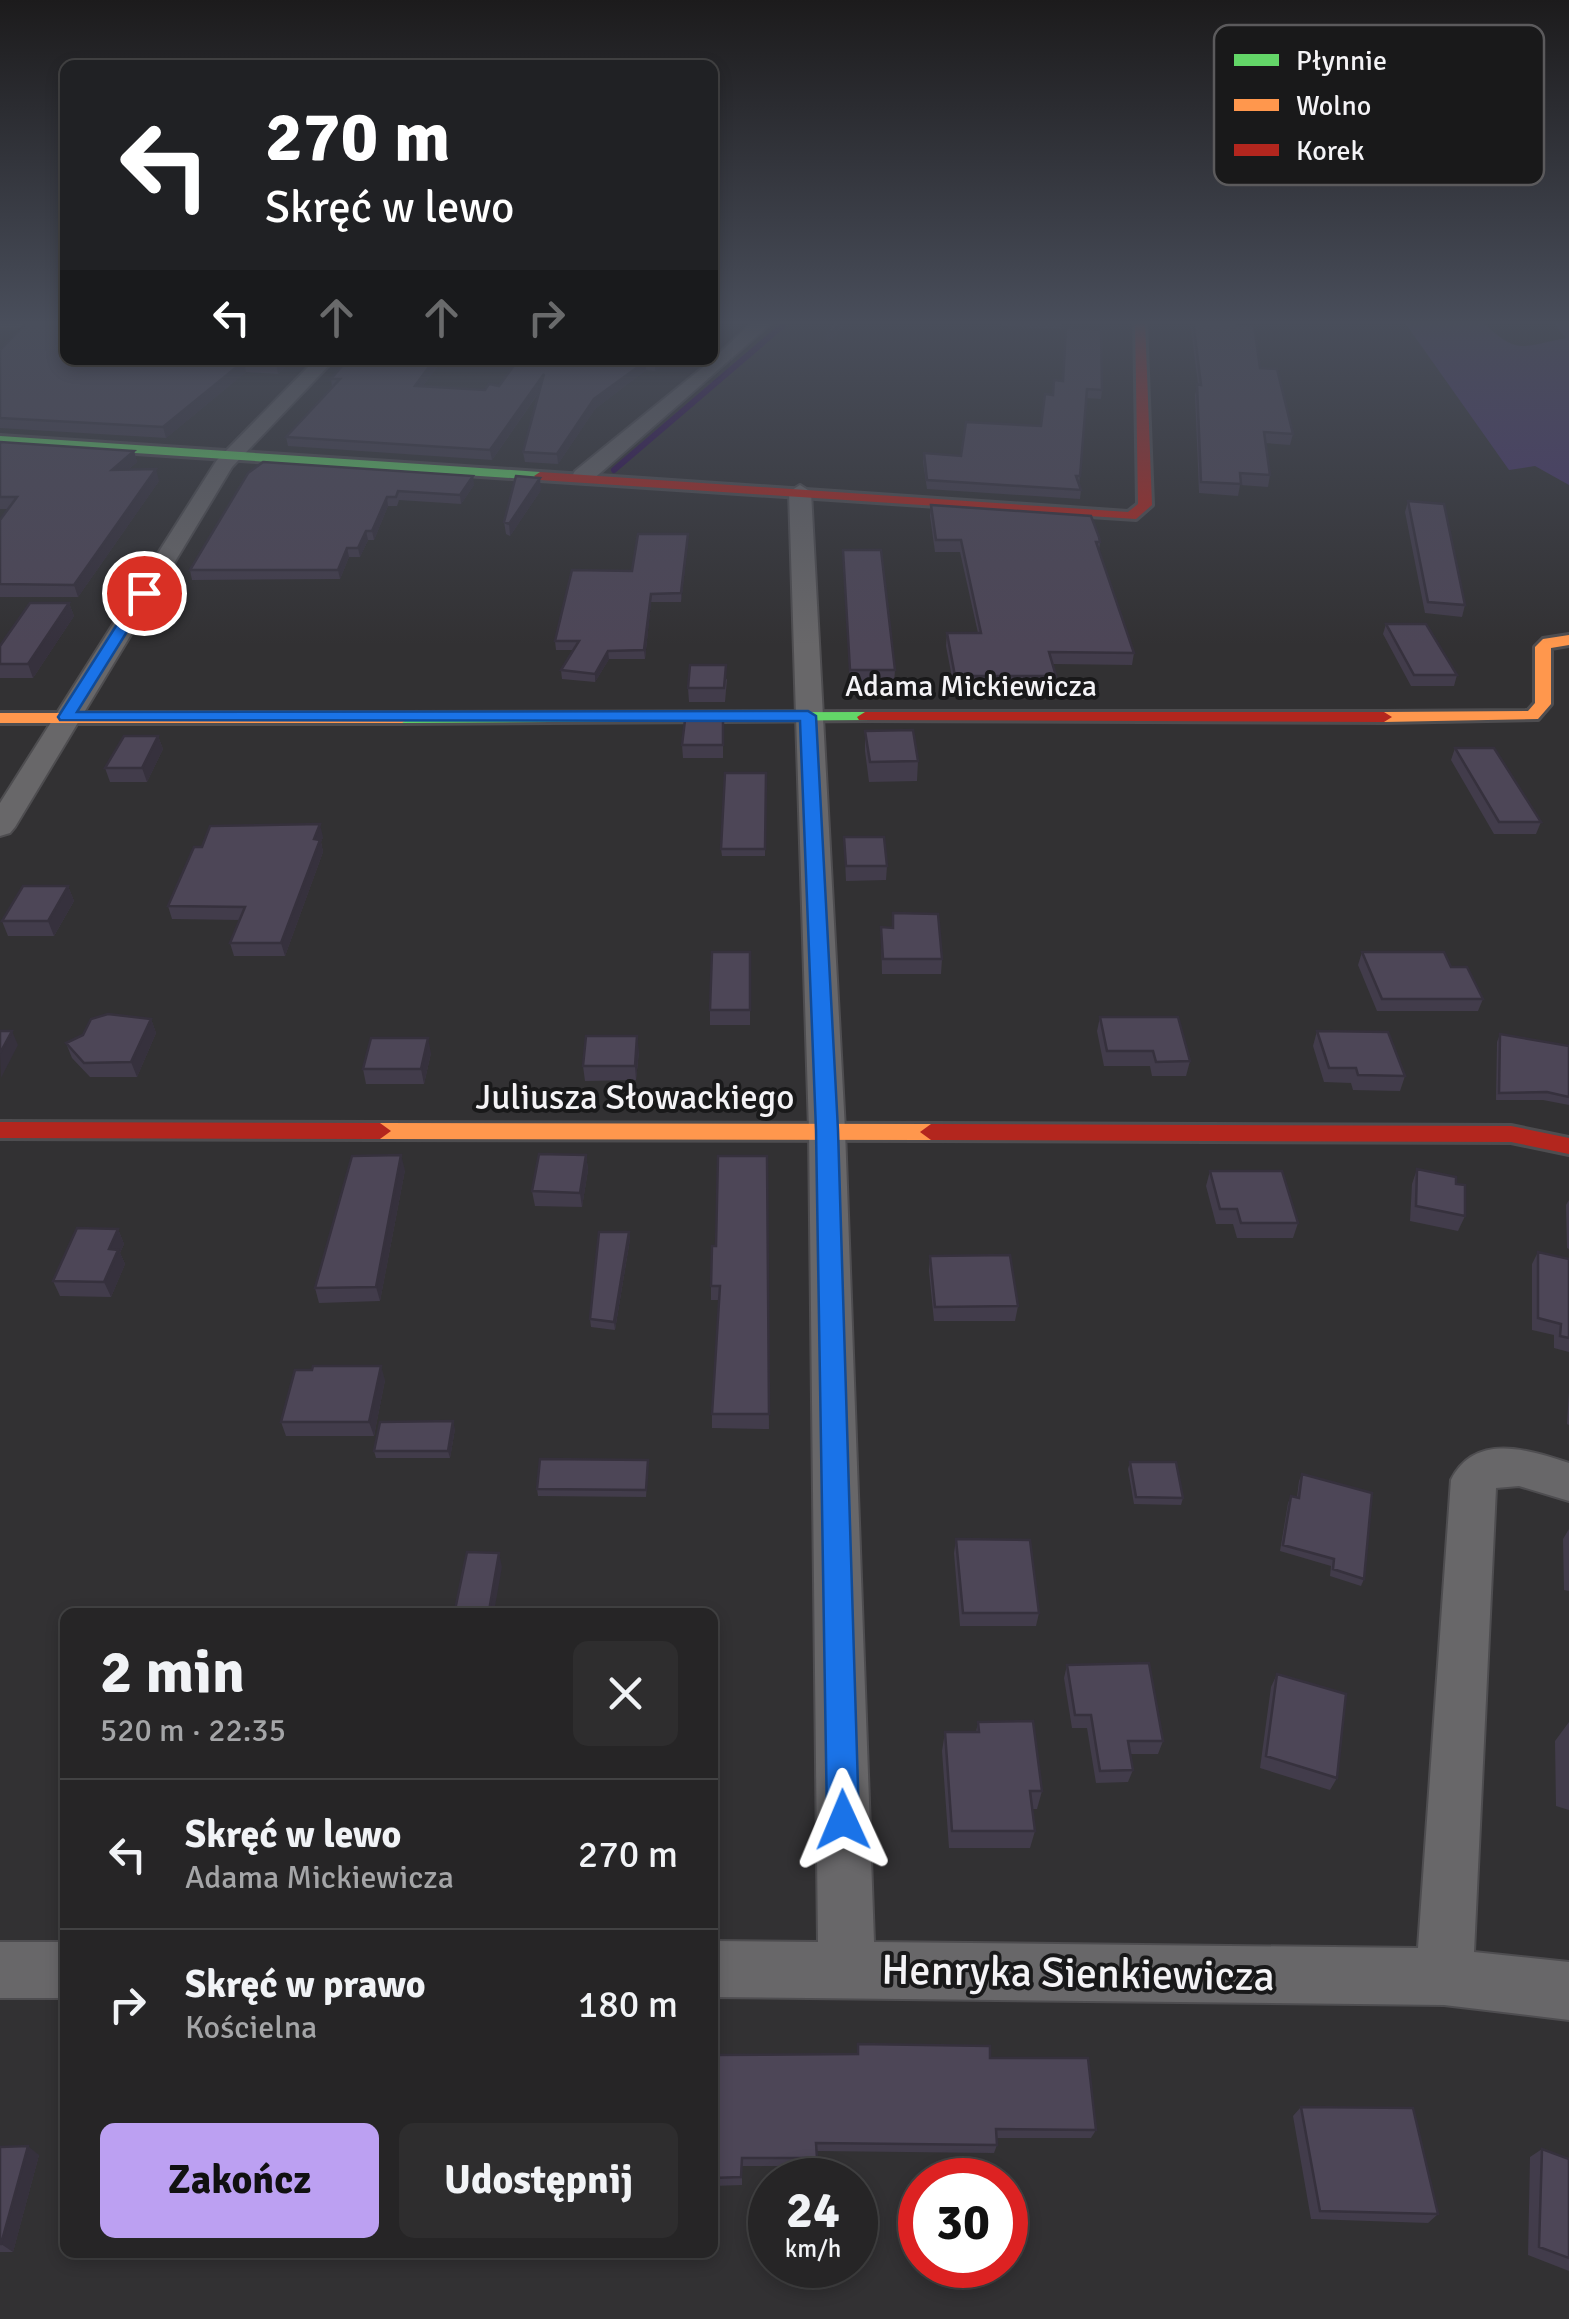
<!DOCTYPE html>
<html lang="pl">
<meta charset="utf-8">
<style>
:root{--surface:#262526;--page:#2e2d2e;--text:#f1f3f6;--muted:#a4a5a7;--line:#424243;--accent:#bca0f2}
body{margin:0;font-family:Signika,sans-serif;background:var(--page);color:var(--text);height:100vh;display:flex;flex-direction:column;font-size:38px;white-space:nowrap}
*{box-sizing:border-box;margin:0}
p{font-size:32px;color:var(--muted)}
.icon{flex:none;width:55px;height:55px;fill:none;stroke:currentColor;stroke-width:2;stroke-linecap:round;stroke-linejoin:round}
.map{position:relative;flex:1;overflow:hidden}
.side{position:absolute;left:60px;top:1608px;width:658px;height:650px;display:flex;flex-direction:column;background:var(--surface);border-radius:15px;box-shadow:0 5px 15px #0003,0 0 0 2px var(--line)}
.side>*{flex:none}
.top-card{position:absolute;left:60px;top:60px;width:658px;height:305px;border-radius:15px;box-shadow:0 5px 15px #0003,0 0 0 2px var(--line);background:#202124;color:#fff;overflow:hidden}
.speed{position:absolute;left:748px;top:2158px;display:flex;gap:20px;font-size:50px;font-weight:700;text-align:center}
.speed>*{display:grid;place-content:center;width:130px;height:130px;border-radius:50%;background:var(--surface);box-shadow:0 5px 15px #0003,0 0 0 2px var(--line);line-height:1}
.speed small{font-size:25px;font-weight:400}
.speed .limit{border:15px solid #d22;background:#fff;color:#111}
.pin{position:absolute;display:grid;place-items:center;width:85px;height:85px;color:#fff;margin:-42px;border:5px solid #fff;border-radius:50%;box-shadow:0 2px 10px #0007}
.me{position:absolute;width:110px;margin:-55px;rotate:359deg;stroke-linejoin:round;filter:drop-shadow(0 0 8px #0008)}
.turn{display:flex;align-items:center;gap:35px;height:210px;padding:0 40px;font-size:45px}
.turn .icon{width:130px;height:130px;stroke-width:2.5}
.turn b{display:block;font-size:70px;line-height:85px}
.lanes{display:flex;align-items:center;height:95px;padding:0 40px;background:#0003;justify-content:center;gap:50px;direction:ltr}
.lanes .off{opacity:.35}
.round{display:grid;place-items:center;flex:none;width:105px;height:105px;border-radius:15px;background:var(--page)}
.head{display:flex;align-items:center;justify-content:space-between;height:170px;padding:0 40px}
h1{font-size:60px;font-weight:700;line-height:75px}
.action{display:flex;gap:20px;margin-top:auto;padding:20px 40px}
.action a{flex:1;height:115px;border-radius:15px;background:var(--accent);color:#111;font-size:40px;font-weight:700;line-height:115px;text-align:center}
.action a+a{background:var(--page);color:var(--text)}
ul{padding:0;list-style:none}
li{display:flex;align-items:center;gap:30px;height:150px;padding:0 40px;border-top:2px solid var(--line)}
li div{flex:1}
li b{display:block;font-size:38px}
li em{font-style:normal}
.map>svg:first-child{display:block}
</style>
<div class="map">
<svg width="1569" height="2319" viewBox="0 0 1569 2319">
<rect width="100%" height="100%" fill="#323133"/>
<path fill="#4a386b" d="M1403 320H1480C1519 356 1519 347 1566 338L1551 320H1569V485L1535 466 1509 470Z"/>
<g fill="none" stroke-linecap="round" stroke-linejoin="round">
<path stroke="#2d0853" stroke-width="6" d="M614 470 789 320"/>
<defs>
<path id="street" d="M0 320H65V327L0 328Z
M755 320H775L591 481H575L572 476 575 471 712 360Z
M315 360H334L232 467 15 827 10 833 0 836V803L217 460Z
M800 485 811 492 845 1130 874 1942 1418 1948 1451 1480C1475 1432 1529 1450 1569 1463V1501L1519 1486 1496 1488 1474 1952 1569 1962V2020L1444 2005 712 1997V1941L818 1942 809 1130 789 492Z
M0 1942H65V1998H0Z"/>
<path id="fast" d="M0 436 540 472 546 476 540 480 0 444Z
M865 712 873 717 871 720 402 723 394 718 402 713Z"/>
<path id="slow" d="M1569 635V645L1551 648V704L1538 719 1384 722 1376 717 1384 712 1528 711 1535 703V647L1543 639Z
M0 713H402L410 718 402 723H0Z
M380 1123 931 1124 942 1132 931 1140 380 1139 369 1131Z"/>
<path id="jam" d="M1135 320H1145L1152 505 1136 519 540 480 534 476 540 472 1128 512 1138 504Z
M865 712H1384L1392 717 1384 722 859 720 857 717Z
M0 1122 380 1123 391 1131 380 1139 0 1138Z
M931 1124 1511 1126 1569 1138V1154L1511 1142 931 1140 920 1132Z"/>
</defs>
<use href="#street" stroke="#4e4d50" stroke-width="4"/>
<use href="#fast" stroke="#4e4d50" stroke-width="6"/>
<use href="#slow" stroke="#4e4d50" stroke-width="6"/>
<use href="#jam" stroke="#4e4d50" stroke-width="6"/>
<use href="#street" fill="#686769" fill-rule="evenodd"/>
<use href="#fast" fill="#63d668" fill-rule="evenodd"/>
<use href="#slow" fill="#ff974d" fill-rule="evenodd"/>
<use href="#jam" fill="#b3261e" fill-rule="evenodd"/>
</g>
<path fill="#423c4b" d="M938 320H1062L1061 329 1002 326 1003 322Z
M1181 320H1237V325L1293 434 1290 445 1265 443 1270 475 1268 487 1240 485 1238 496 1199 493 1195 395 1198 384 1190 321Z
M0 350 65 360H292L278 374 246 372 166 438 0 428Z
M347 360H442L423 386 485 390 499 386 518 360H670L655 371 646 370 595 409 558 464 525 462 523 452 540 391 492 460 288 446 286 437 332 387 331 379Z
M1054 380 1102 390 1101 399 1086 398 1079 485 1081 490 1080 499 927 489 923 462 924 453 961 456 1041 426 1052 395Z
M0 442 134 451 137 462 129 469 159 481 78 597H0V520L8 509H0Z
M248 473 474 485 461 504 399 500 397 506H388L374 540H368L360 557H349L340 579 192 580 190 570Z
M541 490 510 536 506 534 504 522Z
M1408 501 1465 605 1462 617 1425 613 1405 512Z
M931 505 1100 542 1099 550 1134 653 1132 665 1053 664 1056 676 1054 688H954L946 646 947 633H978L960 552H935L930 516Z
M688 542 681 602H651L645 659H609L595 682 562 679 561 670 573 650H556L555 641 632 571Z
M843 550 895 670 894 683H850Z
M69 603 74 616 33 678H0V646Z
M1386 624 1457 675 1454 686H1411L1383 634Z
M727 679 725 702H689L688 688Z
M723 720V758H683L682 745Z
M865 731 918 761 917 781 869 782 865 751Z
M158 736 163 749 147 782H110L105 768Z
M1455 748 1541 822 1536 834H1494L1451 760Z
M766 773 765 856H722L721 849Z
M323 837 321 842 323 852 285 956H234L230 943 240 920 172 919 168 906Z
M844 837 887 866 886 880 846 881Z
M68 886 74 901 54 936H8L2 921Z
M893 913 942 959 941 974H882L881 927H892Z
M750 952V1025H710V1010Z
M1362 952 1451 967 1483 999 1478 1011H1377L1358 965Z
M1100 1017 1190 1061 1186 1076H1152L1150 1066H1104L1097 1031Z
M151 1019 156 1033 137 1077H90L72 1058 66 1043 83 1035Z
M1317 1031 1405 1076 1400 1091 1353 1090 1351 1083 1324 1082 1313 1046Z
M1500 1034 1569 1046V1105L1543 1100H1496L1497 1042Z
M639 1051 636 1080 585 1081 583 1066Z
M431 1053 424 1084H366L363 1069Z
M586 1155 588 1170 582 1207 535 1206 532 1191Z
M767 1156 769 1429 712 1428V1414L719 1300H711V1286L716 1246Z
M1417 1169 1456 1184 1465 1216 1458 1231 1410 1221 1412 1184Z
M405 1170 380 1301 319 1303 315 1288Z
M1210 1171 1298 1223 1293 1238H1237L1233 1224H1216L1206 1186Z
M1569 1200V1249L1567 1248 1566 1205Z
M118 1229 124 1244 120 1253 125 1264 111 1297 60 1296 53 1281Z
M629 1232 630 1239 615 1330 591 1327 590 1319Z
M1538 1252 1569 1259V1352L1554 1348V1335L1532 1330V1264Z
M930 1256 1018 1306 1015 1321H934L929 1271Z
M385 1380 374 1436H286L281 1422Z
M1569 1392V1425L1567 1424Z
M455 1429 450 1458H376L374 1451Z
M1130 1462 1183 1498 1181 1505 1134 1504 1128 1469Z
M648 1467 646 1497 538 1496 537 1489Z
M1302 1474 1364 1579 1361 1586 1330 1576 1331 1566 1280 1551 1288 1503 1291 1496 1297 1497 1299 1481Z
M1569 1529V1591L1564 1590 1563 1539Z
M956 1539 1039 1613 1036 1626H960L954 1553Z
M1067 1665 1163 1741 1158 1754H1130L1133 1770 1128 1782 1096 1783 1087 1728H1072L1064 1678Z
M1277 1674 1337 1778 1330 1790 1260 1768 1271 1687Z
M978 1722 1042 1791 1037 1809H1032L1035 1831 1030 1848H949L942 1751 945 1732H976Z
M1569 1722V1810L1556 1806 1555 1741Z
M858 2044 990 2058 1096 2130 1091 2138H997V2145L994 2153 817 2151 816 2166H742V2185L712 2186V2055L857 2054Z
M1301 2107 1438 2214 1428 2223 1311 2219 1293 2116Z
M0 2147 39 2155 13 2252H0Z
M1542 2149 1569 2159V2271L1528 2255 1530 2157Z"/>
<path fill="#36313d" d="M845 320H854L826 345V336Z
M279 360H292L278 374 276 363Z
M434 360H442L416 395 415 386Z
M658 360H670L655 371V362Z
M244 361 246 372 166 438 163 427Z
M646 361V370L595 409 558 464 557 454 594 399Z
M544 374 545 383 492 460 490 450Z
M134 451 137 462 115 481 112 470Z
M156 469 159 481 78 597 74 585Z
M473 476 474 485 461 504 460 495Z
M540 478 541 490 510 536 509 524Z
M387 497 388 506 374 540 372 531Z
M366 531 368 540 360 557 358 548Z
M688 534V542L681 602V593Z
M347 548 349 557 340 579 338 570Z
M651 594V602L645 659 644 650Z
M69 603 74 616 33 678 28 664Z
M608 651 609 659 595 682V674Z
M158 736 163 749 147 782 142 768Z
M320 824 323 837 321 842 323 852 285 956 281 943Z
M68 886 74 901 54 936 48 921Z
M151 1019 156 1033 137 1077 131 1062Z
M12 1031 18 1045 1 1078 0 1053Z
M637 1036 639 1051 636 1080 635 1066Z
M428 1038 431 1053 424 1084 421 1069Z
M401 1155 405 1170 380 1301 376 1287Z
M586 1155 588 1170 582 1207 580 1193Z
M118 1229 124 1244 120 1253 125 1264 111 1297 104 1282 109 1249Z
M629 1232 630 1239 615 1330 614 1322Z
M381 1366 385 1380 374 1436 369 1422Z
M453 1421 455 1429 450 1458 448 1451Z
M499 1553 502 1567 494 1612H489Z
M28 2146 39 2155 13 2252 1 2244Z"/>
<path fill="#4d4657" stroke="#36313d" stroke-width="2.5" d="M65 320V360H279L276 363 244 361 163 427 0 418V350L28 321Z
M834 320H845L826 336Z
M1193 320H1237V325H1254L1260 368 1277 369 1293 434 1264 432 1270 475 1240 473 1241 484 1201 482 1197 384 1201 385Z
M1066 328 1101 329 1102 390 1087 389 1080 476H1076L1081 490 927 480 924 453 961 456 966 422 1041 426 1045 394 1053 395 1054 380 1063 381Z
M347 360H434L415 386 485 390 489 384 499 386 518 360H658L655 362 646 361 594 399 557 454 523 452 544 374 490 450 286 437 340 379H331Z
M0 442 134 451 112 470 156 469 74 585 0 584V520L17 497H0Z
M263 462 473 476 460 495 398 491 396 497H387L372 531H366L358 548H347L338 570H190L248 473Z
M516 476 540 478 509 524 504 522Z
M1408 501 1444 504 1465 605 1428 602Z
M931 505 1091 516 1099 537 1100 542H1096L1134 653 1049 652 1056 676H955L947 633H981L961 540H936Z
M638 534H688L681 593 651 594 644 650 608 651 595 674 561 670 579 641H555L572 570 632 571Z
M843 550H881L895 670H850Z
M30 603H69L28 664H0V646Z
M1386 624H1426L1457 675H1414Z
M690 665H726L724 688H688Z
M685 720H723V745H682Z
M913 730 918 761 870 762 865 731Z
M124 736H158L142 768H105Z
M1455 748H1494L1541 822H1499Z
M725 773H766L765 849H721Z
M320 824 314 839 320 840 281 943H230L245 907 168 906 194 847H202L210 826Z
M844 837H884L887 866H846Z
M23 886H68L48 921H2Z
M893 913 938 914 942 959H883L881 927 893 928Z
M712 952H750V1010H710Z
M1362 952H1444L1451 967H1467L1483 999H1382Z
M108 1014 151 1019 131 1062 84 1063 66 1043 83 1035 91 1019Z
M1100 1017H1178L1190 1061 1156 1062 1153 1051H1107Z
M0 1031H12L0 1053Z
M1317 1031 1388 1032 1405 1076 1358 1075 1356 1068H1329Z
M1500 1034 1569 1046V1097L1547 1092 1499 1093Z
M586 1036H637L635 1066H583Z
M371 1038H428L421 1069H363Z
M539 1154 586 1155 580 1193 532 1191Z
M401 1155 376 1287 315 1288 352 1156Z
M718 1156H767L769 1414H712L720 1286H711L712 1246H716Z
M1417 1169 1456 1177V1184L1465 1185V1216L1416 1206Z
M1210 1171H1282L1298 1223H1241L1237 1209H1220Z
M77 1228 118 1229 109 1249 118 1250 104 1282 53 1281Z
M599 1232H629L614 1322 590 1319Z
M1538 1252 1569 1259V1338L1560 1336 1561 1324 1538 1318Z
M1010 1255 1018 1306 935 1307 930 1256Z
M313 1366H381L369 1422H281L295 1370H312Z
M453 1421 448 1451H374L380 1422Z
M540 1459 648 1460 646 1490 537 1489Z
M1130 1462H1176L1183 1498 1136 1497Z
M1302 1474 1372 1493 1364 1579 1333 1569 1334 1559 1283 1545 1291 1496 1299 1498Z
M956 1539 1030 1540 1039 1613H963Z
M467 1552 499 1553 489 1611 500 1612H430L455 1610Z
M1149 1663 1163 1741H1128L1133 1770 1100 1771 1091 1715H1075L1067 1665Z
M1277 1674 1346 1694 1337 1778 1266 1756Z
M1033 1721 1042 1791H1030L1035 1831H952L945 1732H979L978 1722Z
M858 2044 990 2046V2058H1088L1096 2130 996 2129 997 2145 816 2143 817 2158H742L741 2177 712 2178V2055L858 2054Z
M1301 2107 1413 2108 1438 2214 1320 2211Z
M28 2146 1 2244H0V2147Z
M1542 2149 1569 2159V2258L1539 2247Z"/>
<linearGradient id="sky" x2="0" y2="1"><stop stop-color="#1c1b1c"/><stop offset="0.5" stop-color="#494e5b"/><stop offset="1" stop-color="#494e5b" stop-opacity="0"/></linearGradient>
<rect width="1569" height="645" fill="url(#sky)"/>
<path fill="#1a73e8" stroke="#114b97" stroke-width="2.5" d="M144 588 151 593 77 712 808 711 816 716 838 1130 859 1820 854 1832 843 1836 831 1832 827 1820 816 1130 800 721 60 720 58 717 137 593Z"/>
<g text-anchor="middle" stroke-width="8" stroke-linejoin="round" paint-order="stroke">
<g font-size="30" fill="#f4f3f6" stroke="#19191a">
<text x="971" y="696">Adama Mickiewicza</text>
</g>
<g font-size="35" fill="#f4f3f6" stroke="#19191a">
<text x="635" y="1109">Juliusza Słowackiego</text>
</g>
<g font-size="42" fill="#f4f3f6" stroke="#19191a">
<text transform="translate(1078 1972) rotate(1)" y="15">Henryka Sienkiewicza</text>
</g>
</g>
<rect x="1214" y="25" width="330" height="160" rx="15" fill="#19191a" stroke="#5b5a5c" stroke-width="2.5"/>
<rect x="1234" y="54" width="45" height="12" fill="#63d668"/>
<rect x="1234" y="99" width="45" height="12" fill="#ff974d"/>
<rect x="1234" y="144" width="45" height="12" fill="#b3261e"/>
<g font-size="28" fill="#f4f3f6">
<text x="1296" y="70">Płynnie</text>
<text x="1296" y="115">Wolno</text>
<text x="1296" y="160">Korek</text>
</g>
</svg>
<div class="speed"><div>24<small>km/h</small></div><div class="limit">30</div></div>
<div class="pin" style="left:144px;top:593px;background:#d93025"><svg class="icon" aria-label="arrive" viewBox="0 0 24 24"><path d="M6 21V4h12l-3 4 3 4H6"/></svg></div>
<svg class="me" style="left:843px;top:1820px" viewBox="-20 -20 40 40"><path d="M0-17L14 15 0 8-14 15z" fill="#1a73e8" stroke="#fff" stroke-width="4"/></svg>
<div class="top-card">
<div class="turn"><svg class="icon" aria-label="left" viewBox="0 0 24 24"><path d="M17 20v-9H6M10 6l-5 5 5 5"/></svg><div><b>270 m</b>Skręć w lewo</div></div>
<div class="lanes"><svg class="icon" aria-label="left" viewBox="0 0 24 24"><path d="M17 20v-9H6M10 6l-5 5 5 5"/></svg><svg class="icon off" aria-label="ahead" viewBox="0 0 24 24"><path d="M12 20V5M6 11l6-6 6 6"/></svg><svg class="icon off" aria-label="ahead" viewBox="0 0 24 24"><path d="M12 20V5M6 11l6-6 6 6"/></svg><svg class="icon off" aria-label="right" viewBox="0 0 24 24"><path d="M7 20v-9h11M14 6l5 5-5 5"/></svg></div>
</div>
<section class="side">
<div class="head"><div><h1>2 min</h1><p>520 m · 22:35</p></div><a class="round"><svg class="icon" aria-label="close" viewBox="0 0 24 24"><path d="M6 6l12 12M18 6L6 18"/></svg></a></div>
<ul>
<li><svg class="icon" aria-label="left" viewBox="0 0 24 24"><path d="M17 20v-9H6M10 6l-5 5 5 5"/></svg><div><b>Skręć w lewo</b><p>Adama Mickiewicza</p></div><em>270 m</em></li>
<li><svg class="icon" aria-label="right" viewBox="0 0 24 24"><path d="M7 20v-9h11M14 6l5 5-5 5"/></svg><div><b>Skręć w prawo</b><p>Kościelna</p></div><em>180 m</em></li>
</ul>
<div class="action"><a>Zakończ</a><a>Udostępnij</a></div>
</section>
</div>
